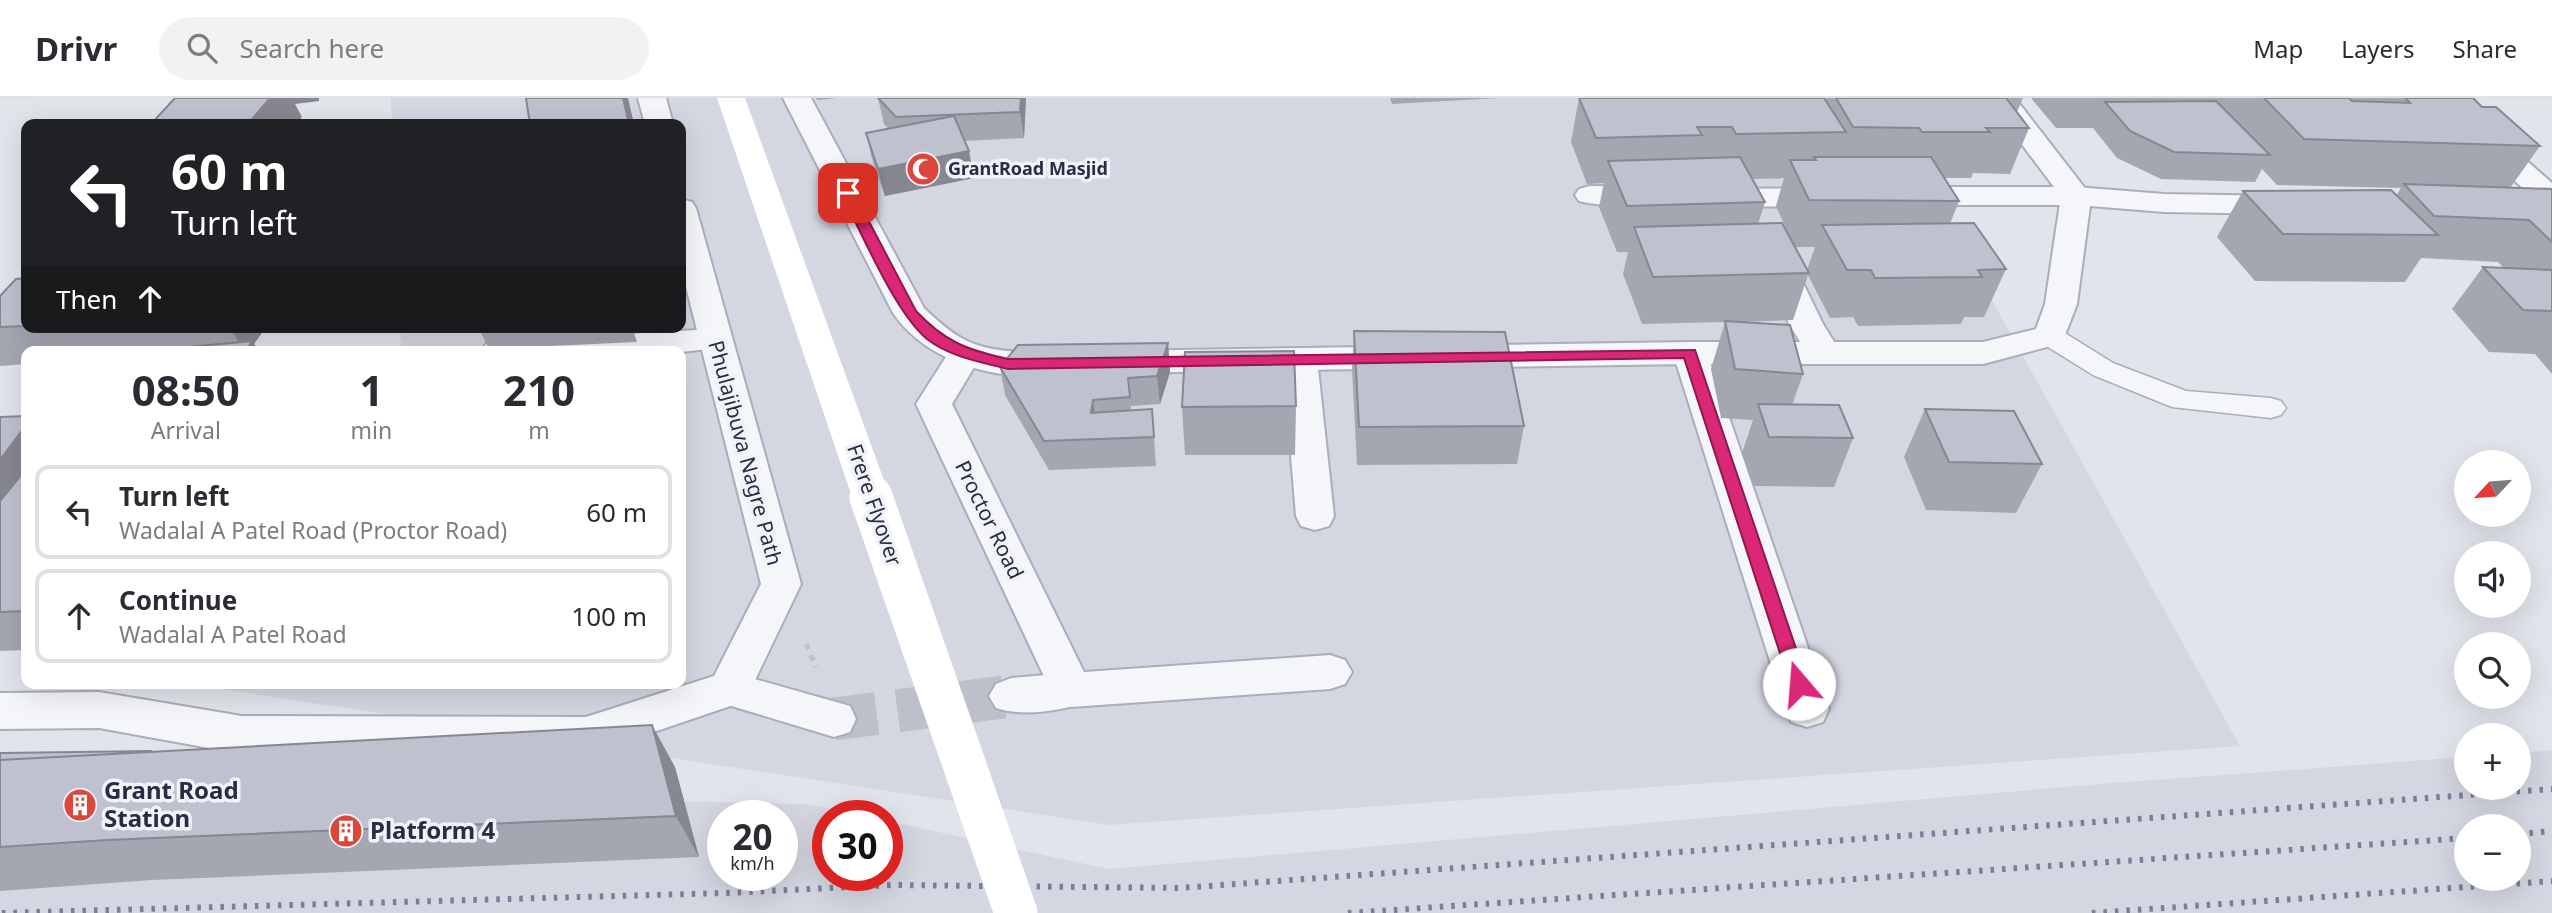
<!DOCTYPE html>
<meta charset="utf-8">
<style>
:root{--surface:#fff;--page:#f2f2f3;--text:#2b2b33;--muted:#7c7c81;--line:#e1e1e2}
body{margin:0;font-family:"Noto Sans",sans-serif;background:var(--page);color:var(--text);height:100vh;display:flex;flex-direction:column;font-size:26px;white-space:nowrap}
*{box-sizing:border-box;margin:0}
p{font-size:23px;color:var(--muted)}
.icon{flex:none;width:38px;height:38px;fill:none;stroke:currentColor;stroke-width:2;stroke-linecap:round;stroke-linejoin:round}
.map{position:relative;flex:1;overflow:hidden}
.drawer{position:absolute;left:21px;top:248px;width:665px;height:343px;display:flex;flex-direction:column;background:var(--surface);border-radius:14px;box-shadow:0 7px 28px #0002}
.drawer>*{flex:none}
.guide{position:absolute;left:21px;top:21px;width:665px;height:214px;border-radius:14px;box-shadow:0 7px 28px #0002;background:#202124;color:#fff;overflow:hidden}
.needle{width:46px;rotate:244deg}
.tools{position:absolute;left:2454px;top:352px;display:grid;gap:14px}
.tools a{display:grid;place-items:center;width:77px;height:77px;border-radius:50%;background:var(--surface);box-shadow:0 7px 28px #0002;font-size:35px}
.speed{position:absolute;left:707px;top:702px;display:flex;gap:14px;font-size:35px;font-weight:700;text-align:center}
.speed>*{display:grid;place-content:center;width:91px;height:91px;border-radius:50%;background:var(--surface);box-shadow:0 7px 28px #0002;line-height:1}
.speed small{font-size:18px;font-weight:400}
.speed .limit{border:10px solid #d22;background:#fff;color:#111}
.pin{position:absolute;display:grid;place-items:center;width:60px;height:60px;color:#fff;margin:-30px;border-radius:14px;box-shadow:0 4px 10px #0006}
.me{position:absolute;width:77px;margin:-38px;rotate:342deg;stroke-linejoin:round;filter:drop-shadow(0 0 5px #0008)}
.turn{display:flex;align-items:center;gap:24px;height:147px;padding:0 35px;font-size:32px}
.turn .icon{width:91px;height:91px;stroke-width:2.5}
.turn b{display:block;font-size:49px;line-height:60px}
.then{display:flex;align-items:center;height:66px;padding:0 35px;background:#0003;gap:14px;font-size:26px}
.eta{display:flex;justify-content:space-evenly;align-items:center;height:119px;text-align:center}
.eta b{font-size:42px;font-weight:700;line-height:49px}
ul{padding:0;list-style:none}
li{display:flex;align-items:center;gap:21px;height:94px;margin:0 14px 10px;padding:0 21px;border:4px solid var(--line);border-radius:14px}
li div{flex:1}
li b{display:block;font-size:26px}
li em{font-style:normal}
header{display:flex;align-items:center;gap:42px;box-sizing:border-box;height:98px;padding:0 35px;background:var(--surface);border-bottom:2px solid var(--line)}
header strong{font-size:33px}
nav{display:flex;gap:38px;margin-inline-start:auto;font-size:24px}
.search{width:490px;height:63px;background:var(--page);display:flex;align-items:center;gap:18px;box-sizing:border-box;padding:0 24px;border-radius:38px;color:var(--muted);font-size:26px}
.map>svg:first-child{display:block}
</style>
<header>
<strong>Drivr</strong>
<div class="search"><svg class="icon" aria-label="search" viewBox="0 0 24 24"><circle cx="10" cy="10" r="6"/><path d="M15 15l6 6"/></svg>Search here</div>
<nav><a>Map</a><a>Layers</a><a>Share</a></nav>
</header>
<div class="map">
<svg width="2552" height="815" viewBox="0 0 2552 815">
<rect width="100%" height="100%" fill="#e2e4ec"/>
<path fill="#d4d6e1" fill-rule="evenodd" d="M391 0H1785L1935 100 2240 648 1109 727 195 587 681 586V254H401L400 229H681V26H392Z
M2552 652V815H0V680L92 691 806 706 860 717 828 718V777H887V723L1109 771 2100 686 2466 659V690H2518V655ZM723 718H782V777H723ZM2466 728H2518V780H2466Z"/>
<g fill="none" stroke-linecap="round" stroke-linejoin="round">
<path stroke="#bdbfcb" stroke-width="43" stroke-dasharray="43 21" stroke-linecap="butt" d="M834 621 1011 598"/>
<defs>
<path id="service" d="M2050 229 2060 232 2113 265 2186 293 2271 300 2281 303 2286 310 2281 317 2271 320 2172 309 2093 277 2040 244 2036 238 2040 232Z"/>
<path id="pedestrian" d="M730 574 850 608 856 621 850 634 834 639 715 603 708 591 715 579Z
M1071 575 1086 580 1093 592 1086 604C1060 613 1022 619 996 610L989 598 996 586 1011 580Z"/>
<path id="minor" d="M1987 0H2015L2091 98 2087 104 2076 107H1903L1892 104 1888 98 1892 92 1903 89H2054Z
M2425 0H2455L2552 85V110L2541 107Z
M1590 88 1654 89 1665 92 1669 98 1665 104C1640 110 1604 109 1579 103L1575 97 1579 91Z
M1829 90 1840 93 1844 99 1840 105 1829 108 1711 109 1700 106 1696 100 1700 94 1711 91Z
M1775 151 1786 153 1791 160 1823 226 1841 255 1836 263 1824 266 1812 263 1789 226 1759 160 1764 153Z
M715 231 727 235 732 242 727 249 681 254H481L486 246 498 243Z
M1690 244 1702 247 1707 255 1829 611 1823 624 1807 629 1791 624 1785 611 1673 255 1678 247Z
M965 245 977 248 982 256 952 306 1084 574 1330 557 1345 562 1352 574 1345 586 1330 591 1071 609 1056 604 916 306 953 248Z
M1300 250 1312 253 1317 261 1334 418 1329 428 1315 432 1301 428 1296 418 1283 261 1288 253Z"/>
<path id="tertiary" d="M638 0H666L673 26H645Z
M783 0H811L924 210C958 243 975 252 1024 254 1039 255 1053 253 1067 257L1072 265 1067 273C1008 288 928 267 893 215Z
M2076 89 2164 96 2287 98 2298 101 2302 107 2298 113 2287 116 2164 114 2090 108 2077 206 2062 245 1983 266H1690L1119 275 1107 272 1102 264 1107 256 1119 253 1690 244H1983L2036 231 2045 206 2061 98 2065 92Z
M681 101 692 104 696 110 801 486 745 603 586 657 242 656 99 630 0 631V595L99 594 242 618 586 619 714 578 761 486 681 169Z"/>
</defs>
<use href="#service" stroke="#aaadba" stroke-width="3"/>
<use href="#pedestrian" stroke="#aaadba" stroke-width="4"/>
<use href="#minor" stroke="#aaadba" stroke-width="4"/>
<use href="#tertiary" stroke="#aaadba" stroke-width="4"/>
<path stroke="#c0c2ca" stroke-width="5" stroke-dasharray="6 6" stroke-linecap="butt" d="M806 546 816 569"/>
<use href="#service" fill="#f5f6f9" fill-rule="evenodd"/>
<use href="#pedestrian" fill="#f5f6f9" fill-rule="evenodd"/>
<use href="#minor" fill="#f5f6f9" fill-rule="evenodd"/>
<use href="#tertiary" fill="#f5f6f9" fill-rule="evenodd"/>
<path fill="#fff" fill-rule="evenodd" d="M717 0H745L890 399 885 409 871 412 857 409 852 399Z"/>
<path stroke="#7a7f97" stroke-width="6" stroke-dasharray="3.5 8" stroke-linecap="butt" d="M2518 736 2552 733
M2 815 725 795 893 787 1180 790 2552 691
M1348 815 2466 740
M2092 815 2552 783"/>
<path stroke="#fff" stroke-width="43" d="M871 399 1016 815"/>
</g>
<path fill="#a4a6b2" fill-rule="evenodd" d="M816 0H837L817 2Z
M878 0H1026L1024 40 964 43 974 80 885 98 872 61 866 35 888 30 884 26Z
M1390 0H1499L1392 6Z
M1579 0H2023L2017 14 2029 30 2010 76 1973 75 1971 80H1944L1959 103 1950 126 2006 171 1984 219H1964L1961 226 1858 228 1853 219 1830 220 1808 177 1793 222 1740 224 1803 276 1792 307 1853 340 1834 389 1753 388 1742 355 1753 322 1721 320 1711 271 1725 224 1642 226 1623 176 1628 154H1617L1599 109 1604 85 1587 86 1571 44ZM1784 80 1776 108 1791 142 1758 126 1765 104 1752 81ZM1795 149H1815L1807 172Z
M2031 0H2473L2482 9 2540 48 2510 90 2552 91V276L2535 256 2489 254 2452 211 2483 169 2504 170 2498 164 2421 160 2405 184 2255 183 2217 139 2243 93 2396 98 2401 90 2277 87 2262 71 2255 84 2161 81 2117 60 2093 30H2056Z
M26 180V229H266L254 246 259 254H26V266L0 268V198Z
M478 229H632L637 244 489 251Z
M1354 233 1524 328 1517 366 1357 367 1352 270Z
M1168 245 1170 274 1160 306 1131 308V312L1152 311 1156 368 1049 372 1005 297 1000 269Z
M1296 308 1295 357H1185L1182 309Z
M1925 311 2042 366 2016 415 1926 412 1904 359Z
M26 318V552L0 553V319Z
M0 655 675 669 699 759 152 782 0 793Z"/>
<path fill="#868791" d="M218 0H319V3L295 6 302 19 296 26H248Z
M623 0H628L634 26H629Z
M1021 0H1026L1024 40 1020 14Z
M969 53 974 80 885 98 878 71Z
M229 229H266L254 246 259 254H245Z
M1168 245 1170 274 1160 306 1157 278Z
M1093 302 1097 331 1094 344 1091 315Z
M26 327V424L0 462V362Z
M652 627 675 669 699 759 676 718Z"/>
<path fill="#bfc1cf" stroke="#868791" stroke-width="2" d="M175 0H270L248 26H151Z
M526 0H623L629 26H530Z
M878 0H1021L1020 14 896 19Z
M1579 0H1824L1846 34 1736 36 1732 29H1697L1702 37 1596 40Z
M1836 0H2006L2029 30H1986L1990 34H1922L1919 30 1853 29Z
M2264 0H2349L2352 3 2410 5 2405 0H2473L2482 9H2496L2540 48 2304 41Z
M2216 3 2270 57 2174 54 2130 33 2105 4Z
M954 18 969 53 878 71 866 35Z
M1740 59 1765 104 1627 108 1608 63Z
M1814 59H1931L1959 103 1809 102 1790 62H1816Z
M2404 86 2552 91V144L2529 122 2434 118Z
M2391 92 2438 137 2283 136 2243 93Z
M1782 125 1809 175 1653 179 1634 129Z
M1974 125 2006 171 1978 172 1982 179 1875 180 1871 172H1847L1822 127Z
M2483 169 2552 172V213L2523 212Z
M26 180V228L0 229V198L16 181Z
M1725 223 1790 227 1803 276 1735 271Z
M1354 233 1505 234 1524 328 1359 329Z
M252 243 246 254H136Z
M1168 245 1157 278 1128 280 1130 299 1093 302 1091 315 1152 311 1154 339 1044 343 1000 269 1018 247Z
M1294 253 1296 308 1182 309 1185 254Z
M1758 306 1839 307 1853 340 1769 339Z
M1925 311 2014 313 2042 366 1949 364Z
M26 318V327L0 362V319Z
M26 371V513L0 514V403Z
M652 627 676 718 107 742 0 749V662Z
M150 653 149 654 0 662V655Z"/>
<path fill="#db2777" stroke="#8e194d" stroke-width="2" d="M848 92 854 95 916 213C945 244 967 252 1008 261L1695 252 1808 586 1805 591 1799 593 1793 591 1790 586 1684 260 1008 271C981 264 950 259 927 241 894 213 862 135 841 95Z"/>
<defs>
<symbol id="mosque-disc" viewBox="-11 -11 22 22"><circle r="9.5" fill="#db473d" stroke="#f2f3f9"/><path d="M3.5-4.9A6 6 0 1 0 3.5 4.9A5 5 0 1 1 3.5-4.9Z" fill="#fff"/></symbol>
<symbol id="building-disc" viewBox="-11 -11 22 22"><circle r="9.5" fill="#db473d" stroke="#f2f3f9"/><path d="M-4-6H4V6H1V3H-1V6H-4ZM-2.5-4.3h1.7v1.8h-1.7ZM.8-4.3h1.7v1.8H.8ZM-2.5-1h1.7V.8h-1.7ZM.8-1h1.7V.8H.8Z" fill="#fff"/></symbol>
</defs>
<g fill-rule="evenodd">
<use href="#mosque-disc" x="904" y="52" width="38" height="38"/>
<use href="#building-disc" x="61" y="688" width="38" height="38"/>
<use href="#building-disc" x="327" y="714" width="38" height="38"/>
</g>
<g text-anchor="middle" stroke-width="7" stroke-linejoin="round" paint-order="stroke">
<g font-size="18" font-weight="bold" fill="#282d45" stroke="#f2f3f9" text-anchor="start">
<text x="948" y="77">GrantRoad Masjid</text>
</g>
<g font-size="21" fill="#282d45" stroke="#f2f3f9">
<text transform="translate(745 355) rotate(75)" y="7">Phulajibuva Nagre Path</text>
<text transform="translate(874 407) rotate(71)" y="7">Frere Flyover</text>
<text transform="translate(989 422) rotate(64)" y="7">Proctor Road</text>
</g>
<g font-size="24" font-weight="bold" fill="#282d45" stroke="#f2f3f9" text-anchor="start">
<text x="104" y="701">Grant Road<tspan x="104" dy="28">Station</tspan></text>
<text x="370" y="741">Platform 4</text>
</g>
</g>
</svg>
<div class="tools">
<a><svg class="needle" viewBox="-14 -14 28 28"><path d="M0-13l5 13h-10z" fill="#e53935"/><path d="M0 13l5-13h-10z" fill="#7c7c81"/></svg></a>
<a><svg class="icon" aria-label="sound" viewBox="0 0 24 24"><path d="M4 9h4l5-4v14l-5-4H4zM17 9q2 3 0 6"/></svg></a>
<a><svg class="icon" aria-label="search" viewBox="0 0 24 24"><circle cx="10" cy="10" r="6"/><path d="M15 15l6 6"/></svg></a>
<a>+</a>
<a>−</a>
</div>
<div class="speed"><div>20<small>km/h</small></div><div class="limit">30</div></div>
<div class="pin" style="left:848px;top:95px;background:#d93025"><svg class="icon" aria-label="arrive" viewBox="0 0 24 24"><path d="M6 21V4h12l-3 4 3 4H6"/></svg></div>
<svg class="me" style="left:1799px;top:586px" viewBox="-20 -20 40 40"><circle r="19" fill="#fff"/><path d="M0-13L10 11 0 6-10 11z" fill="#db2777"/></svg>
<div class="guide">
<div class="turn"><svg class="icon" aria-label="left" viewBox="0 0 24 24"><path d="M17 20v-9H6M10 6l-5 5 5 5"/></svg><div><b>60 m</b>Turn left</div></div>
<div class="then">Then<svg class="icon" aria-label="ahead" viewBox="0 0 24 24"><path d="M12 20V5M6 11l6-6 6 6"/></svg></div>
</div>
<section class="drawer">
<div class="eta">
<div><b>08:50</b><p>Arrival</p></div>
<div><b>1</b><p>min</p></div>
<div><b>210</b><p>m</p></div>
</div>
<ul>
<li><svg class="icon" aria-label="left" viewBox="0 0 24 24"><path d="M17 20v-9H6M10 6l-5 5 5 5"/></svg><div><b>Turn left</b><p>Wadalal A Patel Road (Proctor Road)</p></div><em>60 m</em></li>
<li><svg class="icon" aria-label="ahead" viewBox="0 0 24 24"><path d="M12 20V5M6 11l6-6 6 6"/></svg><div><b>Continue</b><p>Wadalal A Patel Road</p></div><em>100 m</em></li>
</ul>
</section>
</div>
